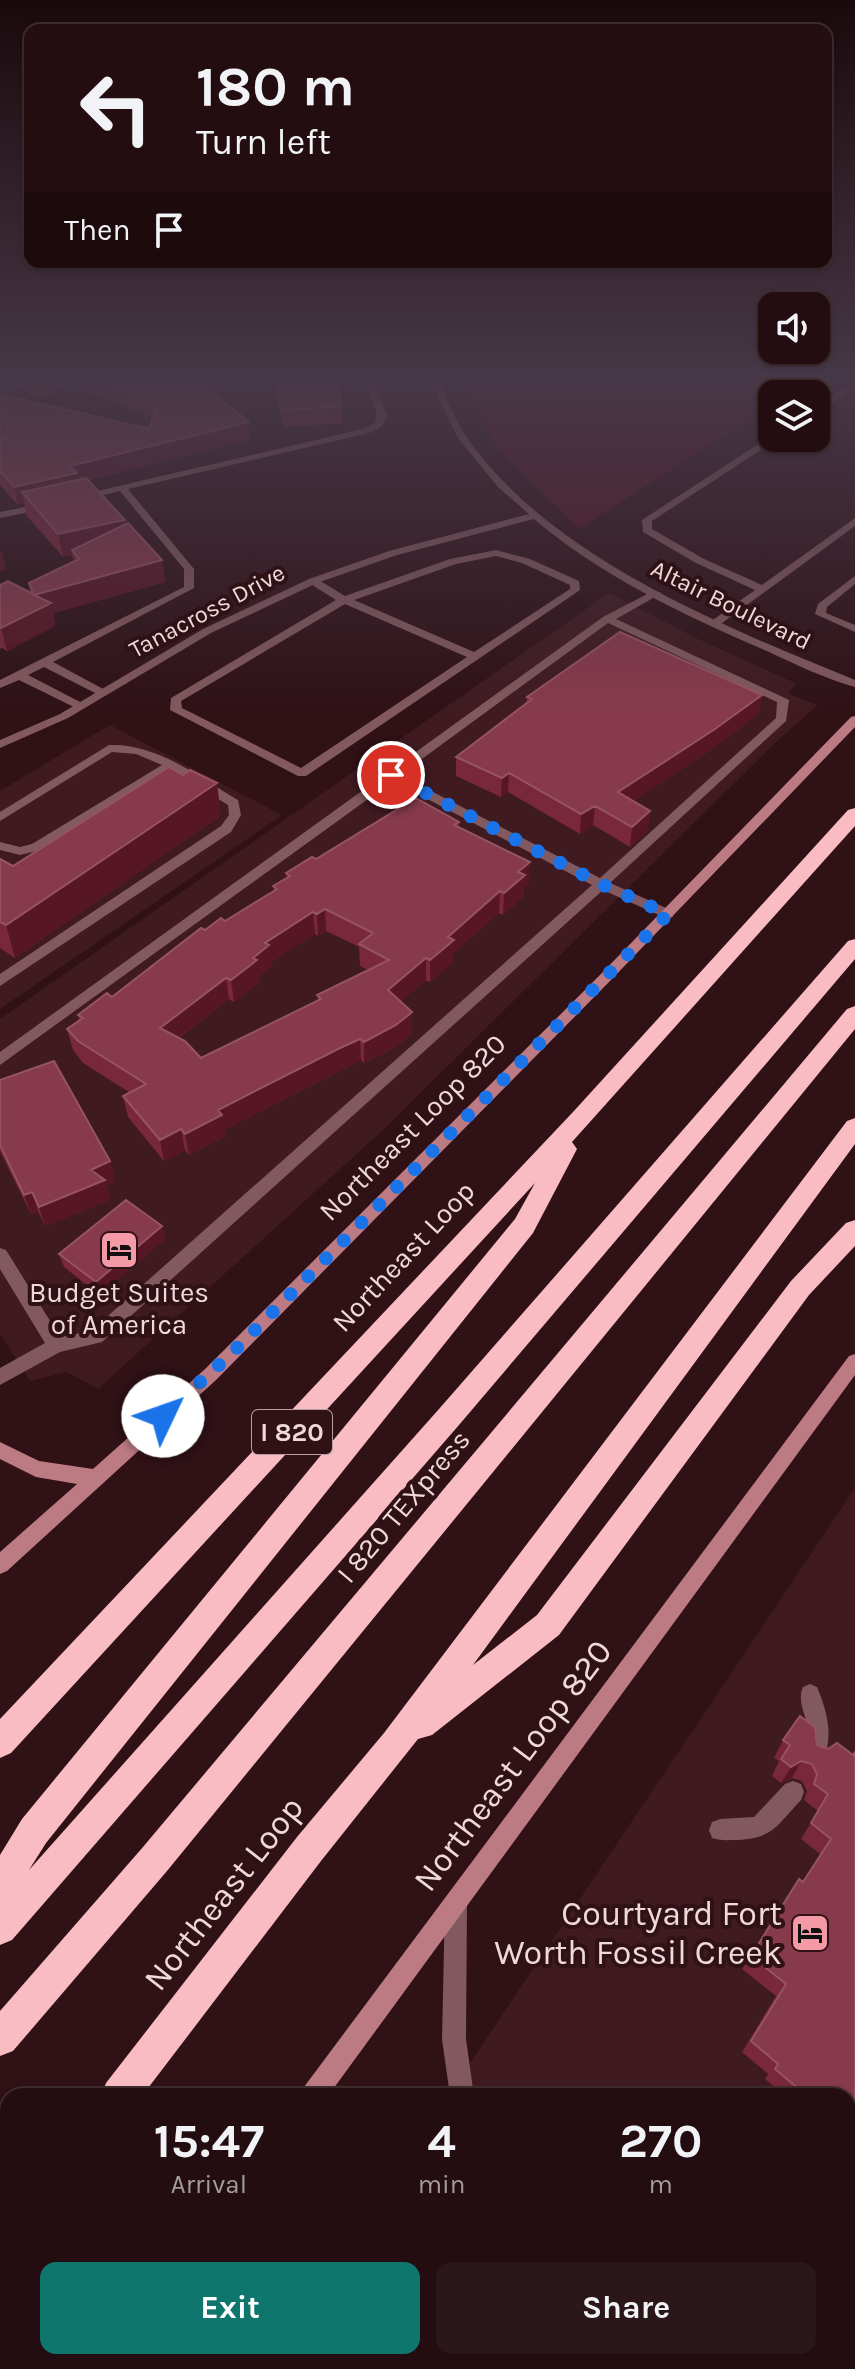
<!DOCTYPE html>
<style>
:root{--surface:#230d10;--page:#2b1619;--text:#f1f3f6;--muted:#a39c9f;--line:#402d30;--accent:#0f766e}
body{margin:0;font-family:Karla,sans-serif;background:var(--page);color:var(--text);height:100vh;display:flex;flex-direction:column;font-size:30px;white-space:nowrap}
*{box-sizing:border-box;margin:0}
p{font-size:26px;color:var(--muted)}
.icon{flex:none;width:44px;height:44px;fill:none;stroke:currentColor;stroke-width:2;stroke-linecap:round;stroke-linejoin:round}
.map{position:relative;flex:1;overflow:hidden}
.details{position:absolute;left:0px;top:2088px;width:856px;height:282px;display:flex;flex-direction:column;background:var(--surface);border-radius:24px 24px 0 0;box-shadow:0 2px 6px #0004,0 0 0 2px var(--line)}
.details>*{flex:none}
.guide{position:absolute;left:24px;top:24px;width:808px;height:244px;border-radius:16px;box-shadow:0 2px 6px #0004,0 0 0 2px var(--line);background:#230d10;color:var(--text);overflow:hidden}
.tools{position:absolute;left:758px;top:292px;display:grid;gap:16px}
.tools a{display:grid;place-items:center;width:72px;height:72px;border-radius:16px;background:var(--surface);box-shadow:0 2px 6px #0004,0 0 0 2px var(--line);font-size:40px}
.pin{position:absolute;display:grid;place-items:center;width:68px;height:68px;color:#fff;margin:-34px;border:4px solid #fff;border-radius:50%;box-shadow:0 2px 8px #0007}
.me{position:absolute;width:88px;margin:-44px;rotate:48deg;stroke-linejoin:round;filter:drop-shadow(0 0 6px #0008)}
.turn{display:flex;align-items:center;gap:28px;height:168px;padding:0 40px;font-size:36px}
.turn .icon{width:104px;height:104px;stroke-width:2.5}
.turn b{display:block;font-size:56px;line-height:68px}
.then{display:flex;align-items:center;height:76px;padding:0 40px;background:#0003;gap:16px;font-size:30px}
.eta{display:flex;justify-content:space-evenly;align-items:center;height:136px;text-align:center}
.eta b{font-size:48px;font-weight:700;line-height:56px}
.action{display:flex;gap:16px;margin-top:auto;padding:16px 40px}
.action a{flex:1;height:92px;border-radius:16px;background:var(--accent);color:#fff;font-size:32px;font-weight:700;line-height:92px;text-align:center}
.action a+a{background:var(--page);color:var(--text)}
.map>svg:first-child{display:block}
</style>
<div class="map">
<svg width="855" height="2369" viewBox="0 0 855 2369">
<rect width="100%" height="100%" fill="#2f1116"/>
<path fill="#3f1a21" d="M609 593 696 638 797 684 787 693 818 705 775 743 383 1130 98 1389 67 1372 30 1381 0 1334V1019Z
M110 725 282 815 0 1009V791Z
M855 1488V2369H260L265 2362H848V2096H448Z"/>
<path fill="#521221" d="M465 381H808L789 394H772V405L579 529 496 447Z"/>
<g fill="none" stroke-linecap="round" stroke-linejoin="round">
<path fill="#81595e" fill-rule="evenodd" d="M2 381H15L41 392 63 381H75L41 398Z
M366 381H375L387 415 382 426 369 433 128 489 194 569V588L53 662 107 691V695H99L44 667 28 675 84 704V708H76L19 680 0 688V680L184 587V569L120 491 79 501 76 500V496L363 429 375 423 377 415Z
M846 386H855V392L851 391 816 413V406Z
M772 435V438H778L776 440 652 521V529L704 559 762 585 855 518V526L718 626H710V622L755 590 696 563 643 532 642 520Z
M45 503 48 504V508L0 518V512Z
M496 550 530 559 579 581 580 590 306 776H298L170 710 171 698 336 600 309 583V579H317L345 596 450 559ZM496 556 522 563 570 585V589L474 652 354 600 456 564ZM345 604 467 657 301 768 182 708 181 701Z
M855 576V584L827 607 826 613 855 625V632L815 614 818 604Z
M653 591 662 593 616 619 789 700 786 721 610 883 673 911V917H663L603 890 102 1342 60 1352 0 1385V1368L45 1343 0 1269V1248L6 1250 60 1337 91 1331 592 885 393 781 0 1065V1052L603 617ZM608 623 777 702 776 718 600 878 400 775Z
M109 745C157 743 199 777 238 800L241 815 231 832 0 986V974L221 826 229 815 228 805 171 770 41 850 20 855 0 850V842L20 847 32 844 162 765 136 754 112 752 0 821V812Z
M810 1684 817 1687C827 1711 834 1736 823 1760L816 1764 809 1760C804 1750 810 1744 809 1734 808 1718 796 1702 803 1687Z
M793 1781 801 1784 804 1792 801 1800C777 1825 774 1838 738 1840 728 1840 721 1841 712 1838L709 1830 712 1822 720 1819 754 1817 785 1784Z"/>
<path fill="#81595e" fill-rule="evenodd" d="M430 381H439C447 399 455 420 466 436 549 557 723 626 855 680V687C826 679 797 665 769 652 688 617 602 577 534 519L397 555 317 583 211 633 68 718 0 748V740L60 714 203 629 309 579 389 551 529 514 498 487 458 438Z
M456 1891 464 1894 467 1902 466 2039 474 2096H450L442 2039 445 1902 448 1894Z
M621 2362H651L654 2369H624Z"/>
<path fill="#bc7b83" fill-rule="evenodd" d="M855 716V727L608 983 216 1380 7 1571 0 1574V1552L77 1484 36 1477 0 1459V1442L39 1461 93 1469 204 1370 598 977 851 717Z
M855 1354V1375L328 2096H301L304 2087 849 1356Z
M104 2362H132L129 2369H101Z"/>
<path fill="#f9bcc3" fill-rule="evenodd" d="M855 808V826L572 1142 577 1149 533 1233 46 1843 29 1870 439 1409 848 941 855 939V959L459 1425 12 1940 0 1945V1855L22 1819 515 1219 535 1183 11 1753 0 1758V1719L573 1112 848 810Z
M855 1006V1029L167 1871 13 2051 0 2056V2011L143 1847 847 1009Z
M855 1118V1144L473 1665 537 1615 791 1281 846 1223 855 1220V1246L809 1295 559 1635 432 1735 418 1739 321 1861 142 2096H101L106 2083 297 1837 384 1733 847 1121Z
M8 2220V2266L0 2269V2223Z"/>
</g>
<path fill="#79273b" fill-rule="evenodd" d="M89 381H199L251 439 88 480 125 520 126 524 162 560 165 582 53 613 55 626 7 651 2 648 0 649V585L31 593 29 583 74 561 72 555 63 557 26 515 24 503 18 505 0 485V394L149 429 153 417 91 394Z
M273 381H336L342 406 343 423 283 427Z
M762 695 758 714 712 749 633 801 650 811 647 831 630 847 593 825 580 834 508 792 501 797 456 776V757L526 703 527 697Z
M221 815 15 958 0 948V859L13 866Z
M459 822V828L529 883 524 887 523 897 503 915 499 913 453 953V962L430 982 426 980 401 1001 412 1033 396 1047 364 1063 361 1060 224 1130 225 1136 189 1155 185 1150 164 1161 128 1117 123 1096 129 1092 83 1063 73 1050 67 1029 79 1020 78 1015 112 997 205 930 225 921 274 891 273 886 286 878V873L316 859ZM326 931 359 947 360 966 368 970 317 995 318 1001 201 1058 179 1038 229 999 234 1002 260 982 259 976 271 967V962L315 934 318 936Z
M0 1080 110 1161 115 1181 106 1185 110 1200 45 1226 38 1211 31 1214 0 1151Z
M162 1226 165 1239 99 1295 64 1267 59 1254Z
M783 1740 817 1745 828 1749 853 1755 855 1752V2146L849 2150 848 2149V2096H785L765 2079 768 2074 742 2052 776 1996 742 1969 799 1879 803 1882 820 1854 801 1839 818 1811 804 1800 807 1791 802 1781 792 1778 781 1783 772 1776 779 1761 774 1758Z"/>
<path fill="#561625" d="M249 422 251 439 79 482 22 492 24 503 18 505 14 487 70 466Z
M125 520 129 543 72 550V555L63 557 58 534Z
M0 551H2L6 569 0 571Z
M162 560 165 582 53 613 55 626 7 651 1 628 34 595Z
M762 695 758 714 712 749 616 812 618 792Z
M509 773 508 792 501 797 502 778Z
M217 783 221 815 15 958 6 925Z
M595 806 593 825 580 834 581 814Z
M650 811 647 831 630 847 632 827Z
M530 862 529 883 524 887 523 897 503 915 504 893 518 872Z
M500 891 499 913 453 953V962L430 982V960L448 937Z
M325 909 326 931 318 936 317 914Z
M313 912 315 934 271 962V967L259 976 260 982 234 1002 231 980 265 943Z
M426 958V980L389 1012 388 990Z
M226 978 229 999 164 1049 160 1028Z
M412 1012V1033L396 1047 364 1063V1042Z
M360 1039 361 1060 224 1130 225 1136 189 1155 185 1134 218 1110Z
M181 1129 185 1150 164 1161 160 1140Z
M110 1161 115 1181 106 1185 110 1200 45 1226 39 1207 91 1170Z
M32 1192 38 1211 31 1214 24 1195Z
M162 1226 165 1239 99 1295 96 1282Z
M801 1761 792 1778 781 1783 791 1767Z"/>
<path fill="#863a4c" stroke="#965363" stroke-width="2" fill-rule="evenodd" d="M101 381H199L249 422 70 466 77 473 14 487 0 471V440L8 438 0 436V394L149 429 158 402Z
M276 381H336L342 406 282 410Z
M86 478 125 520 58 534 22 492Z
M128 523 162 560 34 595 51 603 1 628H0V585L8 581 33 594 29 583 79 559 72 550Z
M620 632 762 695 715 729 618 792 650 811 632 827 595 806 581 814 509 773 502 778 456 757 532 699 527 697Z
M169 767 183 775 190 770 217 783 6 925 0 922V859L13 866Z
M416 798 459 822 454 825 530 862 518 872 525 875 504 893 500 891 448 937 454 940 430 960 426 958 388 990 412 1012 396 1025 364 1042 360 1039 340 1048 218 1110 222 1115 185 1134 181 1129 160 1140 123 1096 146 1084 78 1041 67 1029 83 1018 78 1015 107 993 112 997 201 928 205 930 221 918 225 921 277 889 273 886 290 876 286 873 312 857 316 859ZM325 909 373 933 359 944 389 960 317 995 321 999 201 1058 185 1041 160 1028 226 978 231 980 257 960 253 958 269 945 265 943 313 912 317 914Z
M54 1061 110 1161 91 1170 105 1180 39 1207 32 1192 24 1195 0 1145V1080Z
M126 1200 162 1226 96 1282 59 1254Z
M800 1716 815 1727 817 1745 828 1749 837 1743 853 1755 855 1752V2136L848 2130V2096H807L775 2069 778 2064 751 2041 786 1984 751 1956 799 1879 803 1882 831 1839 811 1823 828 1794 814 1784 817 1774 812 1764 801 1761 791 1767 781 1759 790 1745 783 1740Z"/>
<linearGradient id="sky" x2="0" y2="1"><stop stop-color="#1a090c"/><stop offset="0.53" stop-color="#473847"/><stop offset="1" stop-color="#473847" stop-opacity="0"/></linearGradient>
<rect width="855" height="713" fill="url(#sky)"/>
<g fill="none" stroke-linecap="round" stroke-linejoin="round">
<path stroke="#1a73e8" stroke-width="14" stroke-dasharray="0 25.2" d="M163 1416 232 1353 668 914 601 884 391 775"/>
</g>
<defs>
<symbol id="hotel-square" viewBox="-11 -11 22 22"><rect x="-9" y="-9" width="18" height="18" rx="4" fill="#f49aa6" stroke="#2f1116"/><path d="M-6-4.5h1.5V1H6V5H4.5V3h-9V5H-6ZM-4 0a1.8 1.8 0 1 1 3.6 0ZM.5 0V-2.5h3Q6-2.5 6 0Z" fill="#111"/></symbol>
</defs>
<g fill-rule="evenodd">
<use href="#hotel-square" x="97" y="1228" width="44" height="44"/>
<use href="#hotel-square" x="788" y="1911" width="44" height="44"/>
</g>
<g text-anchor="middle" stroke-width="8" stroke-linejoin="round" paint-order="stroke">
<g font-size="24" fill="#efd9db" stroke="#2f1116">
<text transform="translate(731 605) rotate(26)" y="8">Altair Boulevard</text>
<text transform="translate(207 611) rotate(-28)" y="8">Tanacross Drive</text>
</g>
<rect fill="#2f1116" stroke="#b59da0" stroke-width="2" x="252" y="1410" width="80" height="44" rx="6"/>
<g font-size="26" font-weight="bold" fill="#efd9db">
<text x="292" y="1441">I 820</text>
</g>
<g font-size="28" fill="#efd9db" stroke="#2f1116">
<text transform="translate(412 1127) rotate(-45)" y="10">Northeast Loop 820</text>
<text transform="translate(403 1256) rotate(-47)" y="10">Northeast Loop</text>
<text transform="translate(403 1506) rotate(-50)" y="10">I 820 TEXpress</text>
</g>
<g font-size="28" fill="#efd9db" stroke="#2f1116">
<text x="119" y="1302">Budget Suites<tspan x="119" dy="32">of America</tspan></text>
</g>
<g font-size="34" fill="#efd9db" stroke="#2f1116">
<text transform="translate(512 1765) rotate(-53)" y="12">Northeast Loop 820</text>
<text transform="translate(223 1893) rotate(-52)" y="12">Northeast Loop</text>
</g>
<g font-size="34" fill="#efd9db" stroke="#2f1116" text-anchor="end">
<text x="782" y="1925">Courtyard Fort<tspan x="782" dy="39">Worth Fossil Creek</tspan></text>
</g>
</g>
</svg>
<div class="tools">
<a><svg class="icon" aria-label="sound" viewBox="0 0 24 24"><path d="M4 9h4l5-4v14l-5-4H4zM17 9q2 3 0 6"/></svg></a>
<a><svg class="icon" aria-label="layers" viewBox="0 0 24 24"><path d="M12 4l9 5-9 5-9-5zM3 14l9 5 9-5"/></svg></a>
</div>
<div class="pin" style="left:391px;top:775px;background:#d93025"><svg class="icon" aria-label="arrive" viewBox="0 0 24 24"><path d="M6 21V4h12l-3 4 3 4H6"/></svg></div>
<svg class="me" style="left:163px;top:1416px" viewBox="-20 -20 40 40"><circle r="19" fill="#fff"/><path d="M0-13L10 11 0 6-10 11z" fill="#1a73e8"/></svg>
<div class="guide">
<div class="turn"><svg class="icon" aria-label="left" viewBox="0 0 24 24"><path d="M17 20v-9H6M10 6l-5 5 5 5"/></svg><div><b>180 m</b>Turn left</div></div>
<div class="then">Then<svg class="icon" aria-label="arrive" viewBox="0 0 24 24"><path d="M6 21V4h12l-3 4 3 4H6"/></svg></div>
</div>
<section class="details">
<div class="eta">
<div><b>15:47</b><p>Arrival</p></div>
<div><b>4</b><p>min</p></div>
<div><b>270</b><p>m</p></div>
</div>
<div class="action"><a>Exit</a><a>Share</a></div>
</section>
</div>
